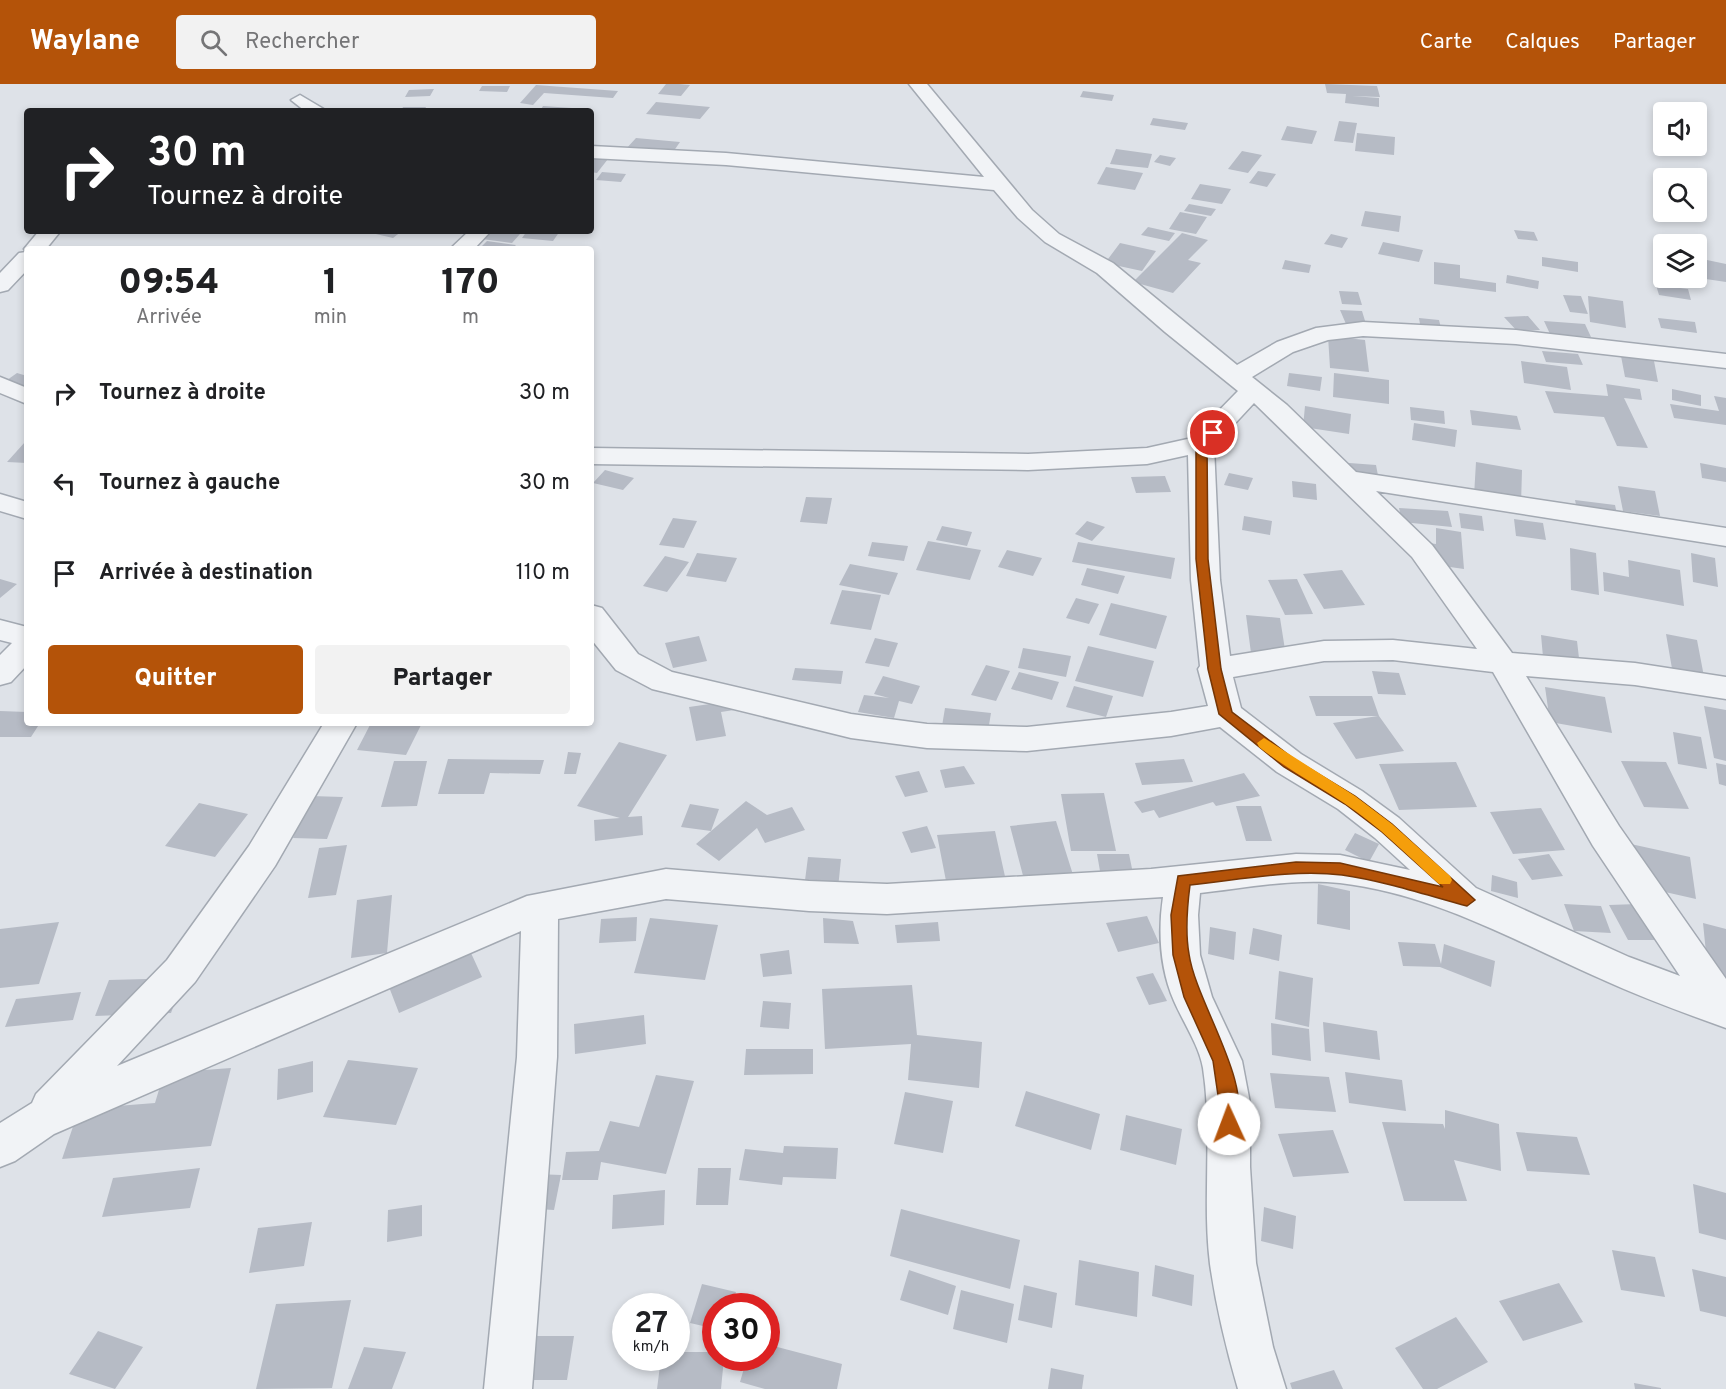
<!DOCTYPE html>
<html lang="fr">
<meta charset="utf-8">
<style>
:root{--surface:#fff;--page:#f2f2f2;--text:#202124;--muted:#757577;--accent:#b45309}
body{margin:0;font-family:Overpass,sans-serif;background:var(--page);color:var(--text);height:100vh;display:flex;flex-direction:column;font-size:22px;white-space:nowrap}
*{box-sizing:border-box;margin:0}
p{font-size:20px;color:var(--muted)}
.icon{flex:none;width:33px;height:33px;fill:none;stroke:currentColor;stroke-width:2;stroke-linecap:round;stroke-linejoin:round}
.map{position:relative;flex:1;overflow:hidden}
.panel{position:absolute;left:24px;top:162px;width:570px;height:480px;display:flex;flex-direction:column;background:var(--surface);border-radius:6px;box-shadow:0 3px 9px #0003}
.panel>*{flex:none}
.top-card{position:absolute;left:24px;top:24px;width:570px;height:126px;border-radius:6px;box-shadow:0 3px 9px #0003;background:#202124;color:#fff;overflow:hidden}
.controls{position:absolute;left:1653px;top:18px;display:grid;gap:12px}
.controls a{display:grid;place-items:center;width:54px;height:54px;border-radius:6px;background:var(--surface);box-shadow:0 3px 9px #0003;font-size:30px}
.speed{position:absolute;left:612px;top:1209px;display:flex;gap:12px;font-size:30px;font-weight:700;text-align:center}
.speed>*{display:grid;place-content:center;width:78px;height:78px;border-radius:50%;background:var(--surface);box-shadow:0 3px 9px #0003;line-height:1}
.speed small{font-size:15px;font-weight:400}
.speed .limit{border:9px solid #d22;background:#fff;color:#111}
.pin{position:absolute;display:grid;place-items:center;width:51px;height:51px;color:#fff;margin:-26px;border:3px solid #fff;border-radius:50%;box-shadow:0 2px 6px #0007}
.me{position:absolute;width:66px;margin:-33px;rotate:358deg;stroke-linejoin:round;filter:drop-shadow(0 0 4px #0008)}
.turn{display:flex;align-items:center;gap:21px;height:126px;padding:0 24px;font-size:27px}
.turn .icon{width:78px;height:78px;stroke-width:2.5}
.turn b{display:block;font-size:42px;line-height:51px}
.eta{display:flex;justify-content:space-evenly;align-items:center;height:102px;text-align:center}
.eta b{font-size:36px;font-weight:800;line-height:42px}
.button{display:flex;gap:12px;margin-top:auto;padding:12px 24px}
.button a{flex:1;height:69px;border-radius:6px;background:var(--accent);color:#fff;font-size:24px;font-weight:800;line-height:69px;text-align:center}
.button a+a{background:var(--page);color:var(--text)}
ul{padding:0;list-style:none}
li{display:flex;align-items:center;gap:18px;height:90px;padding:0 24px}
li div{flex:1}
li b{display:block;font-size:22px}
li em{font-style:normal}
header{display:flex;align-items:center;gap:36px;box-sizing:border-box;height:84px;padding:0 30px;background:var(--accent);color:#fff}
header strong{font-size:28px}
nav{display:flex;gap:33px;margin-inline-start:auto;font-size:21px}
.search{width:420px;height:54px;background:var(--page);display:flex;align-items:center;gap:15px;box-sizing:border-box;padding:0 21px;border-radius:6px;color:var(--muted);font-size:22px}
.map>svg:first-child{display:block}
</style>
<header>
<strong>Waylane</strong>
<div class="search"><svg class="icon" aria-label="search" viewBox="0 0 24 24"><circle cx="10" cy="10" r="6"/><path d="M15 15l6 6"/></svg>Rechercher</div>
<nav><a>Carte</a><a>Calques</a><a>Partager</a></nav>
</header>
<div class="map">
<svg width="1726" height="1305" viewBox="0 0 1726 1305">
<rect width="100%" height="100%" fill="#dee2e8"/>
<path fill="#b6bbc5" d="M666 0H679L690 1 681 12 658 10Z
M1325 0 1377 2 1380 13 1352 12 1379 14V23L1345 19 1346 10 1327 9Z
M536 1 618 7 613 14 544 9 533 21 520 19Z
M482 2H510L507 8 479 7Z
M434 5 430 12 405 13 409 6Z
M1083 7 1114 11 1112 17 1080 13Z
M656 18 710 23 700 35 646 30Z
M543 22 572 24 570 27H540Z
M403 23H426L424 27H401Z
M1153 34 1188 39 1185 46 1150 41Z
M1339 37 1357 39 1353 59 1334 57Z
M1287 42 1317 47 1312 60 1281 56Z
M1357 49 1395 53 1394 71 1355 67Z
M636 54 680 58 671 71 625 66Z
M1116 65 1152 70 1148 84 1110 80Z
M1242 67 1262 71 1248 89 1228 85Z
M1160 71 1176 74 1170 82 1154 78Z
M591 74 608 75 597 89 591 88Z
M1106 83 1143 89 1135 106 1097 100Z
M1258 87 1276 90 1267 103 1249 99Z
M602 88 626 90 621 98 596 96Z
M1200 100 1231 105 1222 120 1191 115Z
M1189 120 1216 125 1211 132 1184 127Z
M1365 127 1401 132 1399 148 1361 142Z
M1180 128 1207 133 1196 150 1169 145Z
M1148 143 1175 149 1169 157 1141 151Z
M1514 146 1534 148 1538 157 1518 155Z
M363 147H402L393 154Z
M490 147H496L520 150 512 159 482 155Z
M527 147H560L553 157 522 154Z
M1182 149 1208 156 1188 176 1201 179 1173 209 1133 198Z
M1331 150 1348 154 1342 164 1324 160Z
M487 157 516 161 512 165H479Z
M1383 158 1423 166 1419 178 1378 170Z
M1120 159 1156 167 1142 187 1105 179Z
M1542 173 1578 178V188L1542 182Z
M1285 176 1311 181 1309 189 1282 185Z
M1707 176 1726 180V198L1706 195Z
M1434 178 1460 181V194L1496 199V208L1434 200Z
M1507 191 1539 197 1538 205 1506 199Z
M1656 201 1688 205 1691 216 1659 211Z
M1339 207 1358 208 1362 221 1342 220Z
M1563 211 1581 212 1588 230 1570 228Z
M1588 212 1623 217 1626 244 1590 238Z
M1340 226 1362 227 1366 240H1346Z
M1528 232 1540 246 1517 247 1504 233Z
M1419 234 1439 236 1442 248 1421 246Z
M1658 234 1695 238 1697 249 1661 244Z
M1544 237 1585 240 1591 253 1550 250Z
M1328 252 1365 256 1369 288 1330 284Z
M1542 267 1578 270 1583 281 1546 278Z
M1621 272 1654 277 1658 298 1625 293Z
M1521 277 1567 283 1571 306 1524 299Z
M17 289 27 292V311L0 304V301Z
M1289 289 1322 293 1320 307 1287 302Z
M1334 289 1389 296V320L1333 313Z
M1606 300 1640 305 1642 316 1624 314 1648 364 1617 362 1604 333 1554 329 1545 307 1608 312Z
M1672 305 1701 311V322L1672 316Z
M1714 312 1726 314V341L1674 334 1670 320 1719 327Z
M1305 322 1351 330 1349 350 1303 343Z
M1410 323 1444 327 1445 340 1411 336Z
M1470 326 1517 332 1521 346 1472 341Z
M1414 339 1457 346 1455 363 1412 356Z
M25 358 27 379 7 378Z
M1336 378 1376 381 1379 397 1338 393Z
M1476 378 1522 386 1521 421 1474 412Z
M1700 379 1726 384V398L1702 394Z
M605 386 634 394 623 406 593 399Z
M1229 389 1253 394 1248 406 1224 401Z
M1165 392 1171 408 1136 409 1131 393Z
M1292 397 1316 400 1317 416 1293 413Z
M1618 402 1655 407 1660 432 1623 427Z
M806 413 832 414 827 440 800 438Z
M1575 416 1615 421 1618 435 1578 430Z
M1399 424 1448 427 1452 443 1402 438Z
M1459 429 1482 432 1484 447 1461 444Z
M1244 432 1272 437 1270 451 1242 446Z
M673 434 697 437 684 464 659 461Z
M1514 435 1543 439 1546 456 1516 452Z
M1087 437 1105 443 1092 457 1075 450Z
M942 442 972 448 967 462 936 456Z
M1436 444 1461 448 1464 485 1415 478V457L1436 460Z
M928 457 981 466 970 496 916 486Z
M872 458 908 462 904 477 868 472Z
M1078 458 1175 474 1171 495 1072 478Z
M1570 464 1596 469 1599 511 1571 506Z
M1007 466 1042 474 1033 492 998 483Z
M697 469 737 474 726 498 686 492Z
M1691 469 1715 474 1718 503 1693 498Z
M665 472 689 478 667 508 643 502Z
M1628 476 1680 486 1684 522 1604 507 1603 488 1629 493Z
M850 480 898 489 889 511 839 501Z
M1087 484 1125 492 1118 510 1081 501Z
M1342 486 1365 521 1324 525 1303 490Z
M0 495 17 500 0 514Z
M1297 495 1313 530 1285 531 1268 496Z
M842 506 881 511 871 546 830 540Z
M1076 514 1099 520 1089 540 1066 534Z
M1111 519 1167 532 1156 565 1099 551Z
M1246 531 1280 534 1286 572 1251 569Z
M1666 550 1697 556 1706 603 1674 596Z
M1541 551 1577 557 1581 591 1544 584Z
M699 552 707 577 673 584 665 559Z
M875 554 898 559 889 583 865 579Z
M1088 562 1154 577 1143 613 1075 597Z
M1023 564 1071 572 1066 593 1018 584Z
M986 581 1010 587 996 617 971 611Z
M795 584 843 587 841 600 792 596Z
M1372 587 1399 589 1406 611 1378 610Z
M1019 588 1059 598 1052 616 1011 605Z
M883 592 920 602 912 620 899 617 894 634 858 628 864 611 889 614 874 610Z
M1074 602 1113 612 1106 633 1066 623Z
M1545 603 1605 613 1612 649 1550 638Z
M1309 612H1372L1379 632 1404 667 1356 675 1333 639 1378 632H1316Z
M731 617 734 626 721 628 726 652 696 657 689 623Z
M1704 622 1726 626V677L1714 674Z
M945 624 991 629 988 647 942 642Z
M0 627 27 628V639H40L31 653H0Z
M371 639H422L406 671 357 666Z
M1673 648 1701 653 1707 685 1678 680Z
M619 658 667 671 628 733 642 732 643 751 595 757 594 736 620 734 577 722Z
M568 668 581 669 576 690H564Z
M448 675 544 676 540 690 490 689 484 710H438Z
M1184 675 1193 698 1142 701 1135 679Z
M394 677H427L417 722 381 723Z
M1621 677 1666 678 1689 725 1644 723Z
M1456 678 1477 723 1399 726 1379 680Z
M1716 679 1726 681V702L1719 700Z
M964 682 975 700 945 704 940 686Z
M919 687 928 708 905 713 895 692Z
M1244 689 1260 712 1216 722 1213 718 1159 734 1154 726 1142 729 1134 718Z
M1104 709 1116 767H1071L1061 710Z
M311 712 343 713 327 755 293 754Z
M746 717 767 731 792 723 805 746 765 759 757 744 719 777 696 760Z
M199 719 248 730 215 773 165 762Z
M690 720 719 725 711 747 681 743Z
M1236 722H1261L1272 757H1246Z
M1541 724 1565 766 1513 770 1490 728Z
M1056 737 1075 797 1026 803 1010 742Z
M927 742 936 764 911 769 902 748Z
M995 747 1006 797 947 802 937 751Z
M1355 749 1379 760 1369 778 1345 766Z
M1617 757 1690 773 1696 815 1621 798Z
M347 761 336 811 308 814 319 764Z
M1097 770H1129L1136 804H1103Z
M1549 770 1563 792 1532 796 1518 775Z
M808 773 841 775 837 814 803 812Z
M1492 791 1517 798 1518 814 1491 807Z
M1318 800 1350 807V846L1317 840Z
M392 811 387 869 351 874 357 816Z
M1564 820 1601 822 1611 849 1574 847Z
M1638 820 1657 856H1628L1609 821Z
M1147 832 1159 859 1118 868 1106 839Z
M637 833 636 857 599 859 601 835Z
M650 834 718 841 705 896 634 889Z
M823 834 853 837 859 860 824 859Z
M59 838 39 900 0 904V845Z
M938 838 940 857 897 859 895 841Z
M1703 839 1726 845V923L1711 918Z
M1210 843 1236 848 1234 876 1208 870Z
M1253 844 1282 851 1279 877 1249 870Z
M1398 858 1435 860 1441 880 1444 860 1495 877 1491 903 1440 883 1403 882Z
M789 866 792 890 763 893 760 870Z
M471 869 482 893 399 929 389 903Z
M1279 887 1313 894 1309 943 1275 935Z
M1153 889 1167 917 1149 921 1136 893Z
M184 894 171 929 95 932 109 896Z
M912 901 917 951 982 958 979 1004 908 996 911 960 825 965 822 905Z
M81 908 73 936 5 943 16 915Z
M763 917 791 919 789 945 760 943Z
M644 931 646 960 575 970 574 940Z
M1323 938 1377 947 1380 976 1325 968Z
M1271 939 1309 945 1311 977 1272 971Z
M746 965H813V990L744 991Z
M348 976 418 984 396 1041 323 1033Z
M313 977V1008L277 1016 278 985Z
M231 984 211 1062 62 1075 79 1025 155 1019 164 989Z
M1345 988 1402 996 1406 1027 1349 1019Z
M1270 989 1329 993 1336 1028 1275 1024Z
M656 991 694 997 666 1090 601 1078 598 1096H562L566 1068 599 1067 610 1037 639 1043Z
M1026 1007 1100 1030 1091 1066 1015 1042Z
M905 1008 953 1017 943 1069 894 1060Z
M1445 1026 1499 1040 1501 1087 1454 1076 1467 1117H1404L1382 1038 1443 1040 1445 1045Z
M1126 1031 1182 1045 1176 1081 1120 1066Z
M1333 1046 1349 1089 1293 1093 1278 1050Z
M1516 1048 1577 1053 1590 1091 1527 1087Z
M784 1062 838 1064 836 1095 783 1093 782 1101 739 1096 745 1065 783 1069Z
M200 1084 190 1124 102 1133 113 1094Z
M698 1084H731L728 1121H696Z
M510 1089 561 1091 554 1126 502 1123Z
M1693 1100 1726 1109V1156L1699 1149Z
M665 1106 664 1141 612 1145 613 1111Z
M422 1121V1152L387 1158 388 1126Z
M1264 1123 1296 1132 1293 1165 1261 1157Z
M901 1125 1020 1156 1010 1205 890 1172Z
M312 1138 304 1182 249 1189 258 1144Z
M1612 1166 1655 1173 1665 1213 1621 1206Z
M1079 1176 1139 1188 1137 1233 1075 1221Z
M1155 1181 1194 1191 1192 1222 1152 1212Z
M1692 1185 1726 1193V1233L1700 1227Z
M909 1186 956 1202 948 1231 900 1216Z
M1559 1199 1583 1238 1523 1257 1499 1217Z
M702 1200 736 1208 732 1222H716V1245L690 1239Z
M1024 1201 1057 1209 1052 1244 1018 1236Z
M961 1206 1014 1220 1007 1259 953 1245Z
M351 1216 332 1304 256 1305 276 1220Z
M1456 1233 1488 1278 1437 1305H1423L1395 1264Z
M98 1247 143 1263 115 1305 69 1290Z
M512 1252H574L567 1296H504Z
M766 1260 842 1280 837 1305H765L740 1298 747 1274H766Z
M364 1263 406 1268 392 1305H348Z
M676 1268H716V1274H724L721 1305H657L661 1274H676Z
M1051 1284 1084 1291 1082 1305H1048Z
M1334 1286 1343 1305H1292L1290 1299Z
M1634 1299 1661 1304V1305H1635Z"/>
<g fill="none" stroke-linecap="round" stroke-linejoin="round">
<defs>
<path id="minor" d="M909 0H927L1032 126 1059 150 1113 179 1237 281 1277 258 1316 244 1363 238 1516 246 1726 270V284L1516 260 1363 252 1328 256 1293 268 1252 293 1287 321 1356 388 1726 444V462L1376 407 1432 461 1512 569 1635 579 1726 593V615L1635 601 1526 592 1619 742 1726 895V944C1684 929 1640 913 1599 894 1515 857 1434 810 1340 799 1294 794 1246 804 1200 809L1198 831 1200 871 1212 913 1242 977 1250 1019V1083L1256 1179 1273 1263 1286 1305H1238C1226 1264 1216 1222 1210 1180 1202 1115 1213 1049 1203 984 1199 961 1183 938 1174 917 1160 885 1158 847 1163 813L887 830 809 827 666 815 558 835 557 973 532 1305H484L517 973 521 847 54 1050 15 1077 0 1083V1039L32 1019 36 1010 167 876 249 762 324 639H357L275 782 195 898 117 982 527 812 666 785 809 797 887 800 1151 785 1296 770 1340 771 1410 786 1375 754 1338 725 1277 688 1220 643 1171 652 1027 667 927 664 851 654 652 605 616 586 591 555V521L602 524 638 570 672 588 851 630 927 640 1027 643 1171 628 1208 622 1198 585 1200 582 1191 496 1188 371 1147 380 1028 386 591 380V364L1028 370 1147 364 1192 354 1238 307 1165 248 1097 189 1045 158 1018 134 994 106 726 81 591 74V62L726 69 984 93ZM1254 319 1412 473 1477 565 1393 556 1324 557 1230 572 1220 496 1214 362ZM1393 576 1493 588 1593 762 1680 892 1629 873 1476 804 1399 734 1362 707 1301 670 1241 624 1233 593 1324 577Z
M300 11 327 27H305L291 16Z
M39 147 59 149 46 165H27V186L8 206 0 208V189L19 169 26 168 24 165Z
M469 147H491L474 165H450Z
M0 293 27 304V320L0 309Z
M0 410 27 418V435L0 427Z
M0 536 27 543V581L11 598 0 601V571L12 559 0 556Z"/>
</defs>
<use href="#minor" stroke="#a3a9b2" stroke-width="3"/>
<use href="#minor" fill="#f1f3f6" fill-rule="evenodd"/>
</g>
<path fill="#b45309" stroke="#753606" stroke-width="1.5" d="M1209 346 1218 349 1207 360 1208 475 1221 585 1232 628 1294 675 1355 712 1392 740 1475 816 1467 822C1426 811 1384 797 1342 791 1292 785 1239 796 1190 801 1187 824 1185 848 1189 870 1196 919 1255 1001 1235 1046L1229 1048 1223 1046 1213 977 1184 913 1173 871 1171 831 1178 792 1296 778 1340 779 1443 803 1382 748 1345 720 1284 683 1219 630 1208 585 1196 475V360Z"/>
<path fill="#f59e0b" d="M1264 654 1355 712 1392 740 1450 792 1452 796 1450 800H1439C1408 772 1379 742 1344 719 1315 700 1286 684 1259 663L1257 659Z"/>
</svg>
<div class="controls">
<a><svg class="icon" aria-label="sound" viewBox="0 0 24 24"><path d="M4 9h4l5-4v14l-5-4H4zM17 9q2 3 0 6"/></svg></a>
<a><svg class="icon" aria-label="search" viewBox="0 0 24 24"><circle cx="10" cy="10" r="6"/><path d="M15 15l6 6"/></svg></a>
<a><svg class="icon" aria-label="layers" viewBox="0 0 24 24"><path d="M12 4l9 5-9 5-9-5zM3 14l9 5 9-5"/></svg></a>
</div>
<div class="speed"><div>27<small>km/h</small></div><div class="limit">30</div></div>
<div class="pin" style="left:1213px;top:349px;background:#d93025"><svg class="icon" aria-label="arrive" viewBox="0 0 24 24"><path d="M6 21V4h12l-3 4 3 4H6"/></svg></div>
<svg class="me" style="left:1229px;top:1040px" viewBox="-20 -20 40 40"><circle r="19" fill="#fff"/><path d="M0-13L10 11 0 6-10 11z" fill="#b45309"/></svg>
<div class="top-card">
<div class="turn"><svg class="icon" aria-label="right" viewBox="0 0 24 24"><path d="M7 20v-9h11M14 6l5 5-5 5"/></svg><div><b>30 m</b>Tournez à droite</div></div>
</div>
<section class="panel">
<div class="eta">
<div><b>09:54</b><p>Arrivée</p></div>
<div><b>1</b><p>min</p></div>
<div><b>170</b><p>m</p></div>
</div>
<ul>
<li><svg class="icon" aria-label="right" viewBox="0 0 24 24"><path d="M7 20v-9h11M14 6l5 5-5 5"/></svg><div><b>Tournez à droite</b></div><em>30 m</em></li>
<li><svg class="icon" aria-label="left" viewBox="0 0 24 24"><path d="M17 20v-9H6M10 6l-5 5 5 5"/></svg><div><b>Tournez à gauche</b></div><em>30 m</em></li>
<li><svg class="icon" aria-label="arrive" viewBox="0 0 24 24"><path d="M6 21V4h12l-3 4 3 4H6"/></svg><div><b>Arrivée à destination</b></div><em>110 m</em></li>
</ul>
<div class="button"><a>Quitter</a><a>Partager</a></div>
</section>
</div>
